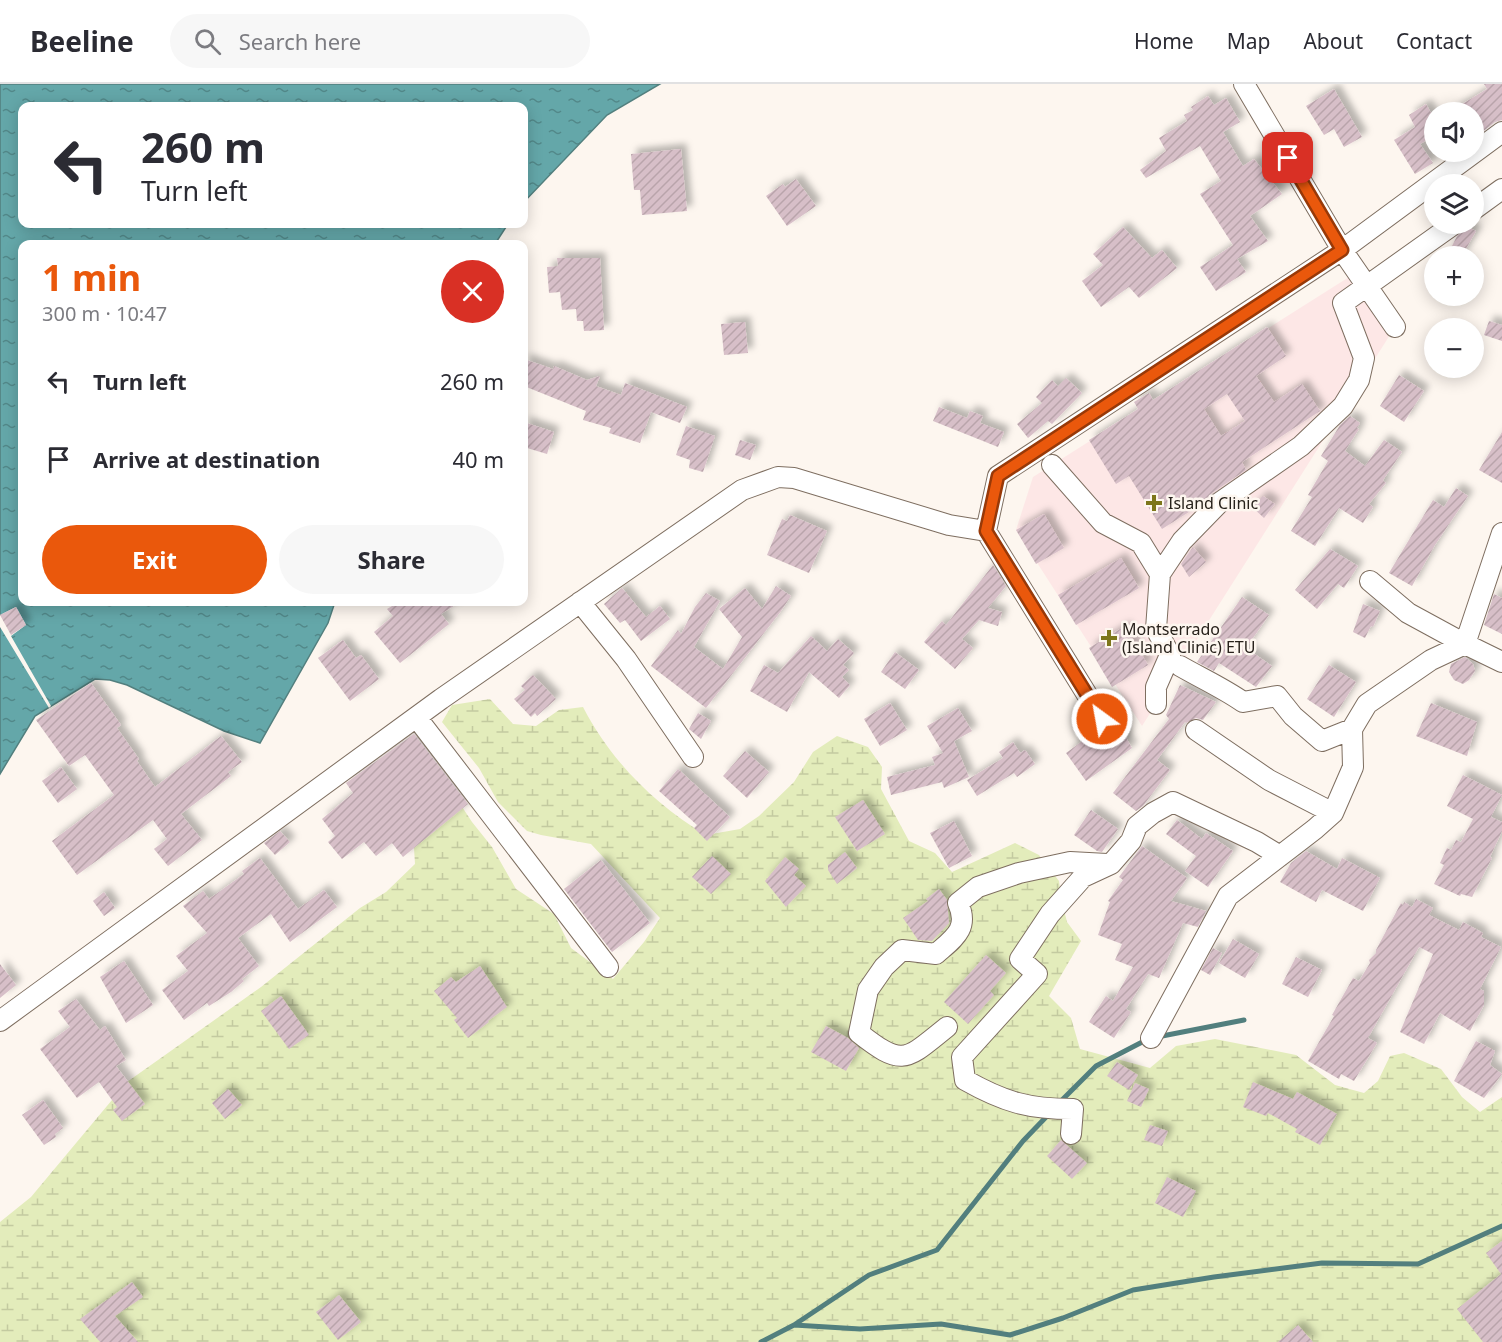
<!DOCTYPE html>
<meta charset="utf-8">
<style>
:root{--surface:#fff;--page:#f7f7f7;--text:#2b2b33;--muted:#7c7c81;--line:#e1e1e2;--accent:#ea580c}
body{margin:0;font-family:"Noto Sans",sans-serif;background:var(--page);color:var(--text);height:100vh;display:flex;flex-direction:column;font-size:22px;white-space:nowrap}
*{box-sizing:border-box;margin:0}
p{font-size:20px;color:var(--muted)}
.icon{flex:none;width:33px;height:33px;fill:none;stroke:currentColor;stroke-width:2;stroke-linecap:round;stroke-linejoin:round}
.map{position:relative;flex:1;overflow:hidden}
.panel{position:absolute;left:18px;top:156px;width:510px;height:366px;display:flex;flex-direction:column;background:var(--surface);border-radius:12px;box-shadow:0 3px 15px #0003}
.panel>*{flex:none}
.banner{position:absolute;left:18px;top:18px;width:510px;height:126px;border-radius:12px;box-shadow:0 3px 15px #0003;background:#fff;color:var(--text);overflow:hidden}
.fabs{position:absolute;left:1424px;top:18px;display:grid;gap:12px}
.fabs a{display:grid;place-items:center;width:60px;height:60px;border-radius:50%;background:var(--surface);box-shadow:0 3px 15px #0003;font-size:30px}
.pin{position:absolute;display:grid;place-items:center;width:51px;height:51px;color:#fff;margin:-26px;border-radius:12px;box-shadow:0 3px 9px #0006}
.me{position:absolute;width:66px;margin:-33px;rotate:328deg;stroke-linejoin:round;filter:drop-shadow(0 0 4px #0008)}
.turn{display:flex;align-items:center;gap:21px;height:126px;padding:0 24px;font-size:27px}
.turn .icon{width:78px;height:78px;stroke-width:2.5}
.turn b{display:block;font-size:42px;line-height:51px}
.round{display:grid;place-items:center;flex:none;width:63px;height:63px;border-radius:32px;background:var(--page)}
.overview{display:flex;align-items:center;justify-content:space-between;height:102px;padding:0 24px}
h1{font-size:36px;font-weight:700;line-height:45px;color:var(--accent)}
.cta{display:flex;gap:12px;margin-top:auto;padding:12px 24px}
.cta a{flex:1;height:69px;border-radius:36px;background:var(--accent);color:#fff;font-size:24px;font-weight:700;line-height:69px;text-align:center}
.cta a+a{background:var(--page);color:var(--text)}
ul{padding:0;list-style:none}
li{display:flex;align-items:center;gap:18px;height:78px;padding:0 24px}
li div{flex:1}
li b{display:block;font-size:22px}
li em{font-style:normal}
header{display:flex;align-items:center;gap:36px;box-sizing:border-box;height:84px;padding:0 30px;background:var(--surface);border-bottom:2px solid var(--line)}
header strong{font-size:28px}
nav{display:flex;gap:33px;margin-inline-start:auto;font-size:21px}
.search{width:420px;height:54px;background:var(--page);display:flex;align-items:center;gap:15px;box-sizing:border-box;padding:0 21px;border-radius:33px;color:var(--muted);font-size:22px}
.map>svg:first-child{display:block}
</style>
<header>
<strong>Beeline</strong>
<div class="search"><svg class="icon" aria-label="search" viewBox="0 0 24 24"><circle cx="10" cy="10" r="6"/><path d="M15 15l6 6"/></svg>Search here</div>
<nav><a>Home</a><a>Map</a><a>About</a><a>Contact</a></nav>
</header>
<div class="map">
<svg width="1502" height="1258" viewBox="0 0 1502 1258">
<defs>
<pattern id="wetland-marsh" width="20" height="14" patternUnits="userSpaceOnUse" patternTransform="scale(1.5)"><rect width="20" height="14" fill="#e3ecbb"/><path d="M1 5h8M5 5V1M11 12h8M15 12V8" fill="none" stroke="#c3caa0"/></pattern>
<pattern id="water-ripples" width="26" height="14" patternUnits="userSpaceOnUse" patternTransform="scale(1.5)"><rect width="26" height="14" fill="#64a7a9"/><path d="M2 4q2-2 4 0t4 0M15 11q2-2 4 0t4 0" fill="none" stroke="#528889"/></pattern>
<pattern id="building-hatch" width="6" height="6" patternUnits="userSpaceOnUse" patternTransform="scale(1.5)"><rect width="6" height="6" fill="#d7bfc8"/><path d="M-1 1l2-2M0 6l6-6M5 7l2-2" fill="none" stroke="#b9a4ab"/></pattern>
<filter id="shadow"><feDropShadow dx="5.5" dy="-5.5" stdDeviation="3" flood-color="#0004"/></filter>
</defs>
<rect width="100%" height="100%" fill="#fdf6ef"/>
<path fill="#fde7e6" d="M1357 188 1395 243 1142 642 1016 446 1033 393Z"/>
<path fill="url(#wetland-marsh)" d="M490 615 513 640 536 642 559 626 583 623C611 677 654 720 706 751L740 745 759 732 794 698 813 668 837 652 868 663 882 683 881 705 909 757 935 769 952 788 1015 759 1039 771 1059 797 1061 814 1067 838 1081 857 1049 912 1071 934 1080 965 1150 984 1176 962 1215 955 1296 971 1335 1001 1364 1009 1378 997 1390 972 1404 969 1441 985 1462 1013 1480 1028 1502 1013V1258H0V1138L31 1113 127 998 261 903 360 824 386 808 415 780 414 764 399 724 428 671 472 738 492 763 516 805 554 830 571 864 613 895 644 858 660 834 591 760 541 751 527 747 498 718 479 684 442 638 452 621Z"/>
<path fill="url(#water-ripples)" stroke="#527f7e" stroke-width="1.5" d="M0 0H660L607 31 524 118V22H22V140H508L495 160H22V518H335L328 539 260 659 224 647 127 601 110 596 95 595 35 632 0 690Z"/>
<path fill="#fdf6ef" d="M16 523 26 541 11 552 51 622 49 624 0 543V531Z"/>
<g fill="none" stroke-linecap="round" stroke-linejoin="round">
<path stroke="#527f7e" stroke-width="5" d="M1157 953 1244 936
M1059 1019 1096 982 1148 955
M794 1241 869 1191 937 1166 1023 1057 1049 1030
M761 1258 794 1241 860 1245 941 1240 1010 1251 1063 1234 1133 1206 1214 1193 1322 1179 1418 1180 1502 1142"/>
</g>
<path fill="url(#building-hatch)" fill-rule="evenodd" filter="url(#shadow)" d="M1484 0H1502V36L1495 38 1481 49 1479 47 1473 51V28H1449L1487 5Z
M1334 5 1362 53 1344 63 1334 45 1324 51 1306 22Z
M1208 12 1214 21 1226 14 1240 38 1223 48 1243 82 1254 75 1282 110 1250 132 1268 157 1237 175 1246 188 1216 207 1200 183 1233 161 1200 110 1221 97 1200 62 1146 94 1140 86 1166 67 1159 54 1187 37 1184 31 1193 26 1191 23Z
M1426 20 1434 34V52L1420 60 1433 79 1415 90 1394 56 1415 43 1409 31Z
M681 65 687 127 642 131 640 106H634L631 70Z
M796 95 816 122 787 142 766 112 783 100 785 103Z
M1466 142 1476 147 1462 172H1447L1457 152Z
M1123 143 1152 174 1162 166 1177 184 1139 214 1129 203 1101 223 1082 197 1103 181 1093 170Z
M557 174H600L604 246 584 247 583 237H577L576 225 562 226 560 208 549 209 547 183 558 182Z
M1489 237 1502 241V257L1484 251Z
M745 238 748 269 724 271 721 240Z
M1267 243 1286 272 1256 292 1274 318 1302 300 1320 327 1242 378 1246 386 1212 409 1200 421 1162 445 1129 392 1116 400 1089 356 1138 325 1134 318 1149 309 1153 316ZM1227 310 1245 337 1221 352 1204 325Z
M524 275 553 285 554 282 587 296 600 292 596 302 621 311 625 299 687 323 680 339 651 328 640 359 609 349 611 344 583 336 586 327 524 302Z
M1399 291 1424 307 1404 338 1380 322Z
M1066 294 1082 309 1052 340 1048 337 1028 354 1017 340 1042 319 1036 313 1052 296 1058 302Z
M939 323 967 334 970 327 983 332 980 339 1004 348 998 363 933 337Z
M1350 332 1360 339 1357 344 1359 345 1345 367 1365 382 1384 356 1402 368 1383 396 1386 399 1369 420 1373 423 1363 439 1339 424 1315 462 1291 447 1312 413 1308 411 1328 377 1321 372 1340 341Z
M524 338 554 348 547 370 527 364 528 360 524 359Z
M686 342 715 352 703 388 689 384 690 376 676 371Z
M1502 348V399L1479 386Z
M740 356 756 361 750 376 735 371Z
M1456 404 1468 412 1435 461 1412 502 1389 489 1433 416 1444 423Z
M1263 412 1275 420 1264 434 1252 423Z
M1044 430 1064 464 1036 480 1016 446Z
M790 431 827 447 809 489 767 471 782 435 787 437Z
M1193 463 1206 478 1189 493 1181 480Z
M1330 465 1358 482 1344 504 1338 500 1317 525 1295 506Z
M1121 474 1139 504 1076 541 1058 511Z
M993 481 1006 502 988 524 1002 528 998 542 979 536 962 555 973 564 955 585 924 558 942 537 946 541Z
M776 502 791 512 781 527 706 624 651 582 678 546 681 550 695 523 706 509 720 517 694 563 723 585 742 553 719 525 745 504 762 525Z
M622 504 646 533 660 522 670 535 641 557 625 536 620 539 604 520Z
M1494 510 1502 514V550L1484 541Z
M1242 513 1269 531 1246 564 1272 582 1256 603 1219 579 1214 587 1197 578Z
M399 518H460L441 530 449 540 400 579 374 548 393 532 387 525Z
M1363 520 1380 527 1373 543 1371 542 1365 554 1353 548Z
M16 523 26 541 11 551 0 531Z
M1125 542 1148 581 1112 603 1089 564Z
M811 552 827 567 838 555 854 569 843 581 849 586 842 593 850 601 839 614 809 588 787 628 750 607 764 581 778 589Z
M343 556 356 574 361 571 379 595 350 617 318 574Z
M895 568 919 586 905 605 881 588Z
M1465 573 1473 580 1475 587 1469 596 1463 600 1454 596 1449 588 1451 580Z
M1329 581 1356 598 1334 633 1307 615Z
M533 591 556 615 537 632 535 629 531 633 514 615 525 606 521 602Z
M91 599 121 641 117 644 139 675 137 677 155 703 221 652 242 678 228 688 231 692 181 730 202 756 168 782 154 765 167 755 153 736 77 791 52 757 114 711 85 671 69 682 36 636Z
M1180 601 1216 618 1203 636 1196 634 1186 639 1185 638 1157 676 1170 686 1143 722 1136 727 1113 709 1169 635 1166 631Z
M890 619 907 646 880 662 864 635Z
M1431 619 1477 638 1467 672 1416 652Z
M958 624 972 647 954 657 969 693 944 704 942 698 891 711 887 693 935 681 932 673 943 669 927 642Z
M698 629 711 637 701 655 689 645Z
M1120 643 1132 664 1086 697 1066 669 1092 650 1097 656Z
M414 650 468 720 403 773 392 759 376 772 364 758 342 775 328 758 335 752 322 735 353 709 346 699Z
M1013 658 1020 669 1025 666 1035 680 1017 693 1014 689 977 712 967 696 1003 674 999 668Z
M745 667 769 688 747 714 723 692Z
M61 683 77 705 58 719 42 697Z
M678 685 730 733 707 757 694 744 697 741 659 707Z
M1463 691 1502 711 1491 733 1502 738V747L1490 773 1492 774 1472 813 1461 810 1460 812 1434 800 1444 781 1440 779 1447 764 1451 766 1456 756 1461 758 1473 735 1447 722Z
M863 716 885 750 857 767 835 733Z
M1091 726 1118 745 1102 768 1097 767 1074 751Z
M1177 736 1202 755 1206 749 1233 767 1208 803 1185 787 1196 772 1166 750Z
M954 737 972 772 949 784 930 749Z
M280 747 290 758 275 771 264 759Z
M1142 762 1187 794 1171 817 1206 827 1198 843 1183 839 1159 894 1148 890 1126 925 1131 928 1114 954 1089 938 1106 912 1113 917 1133 883 1115 876 1122 860 1098 851 1110 818 1108 817 1123 796 1119 793Z
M1306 767 1337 785 1342 774 1380 794 1363 827 1322 806 1316 818 1280 798 1291 779Z
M845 768 857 784 837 800 828 786V781Z
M712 772 731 790 711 810 692 793Z
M785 773 799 785 794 791 806 802 786 823 765 797Z
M260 774 298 825 324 806 337 823 290 858 271 830 238 854 259 882 242 895 244 897 231 908 209 922 207 919 184 936 162 906 188 887 176 872 207 849 183 822 203 807 209 815 244 790 242 787Z
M601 776 650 839 612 868 564 805Z
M939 805 947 816 949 839 932 857 918 856 903 834 928 817 926 815Z
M104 808 115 824 104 832 93 817Z
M1416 815 1433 824 1429 831 1459 846 1463 838 1483 849 1481 853 1501 863 1480 905 1484 907V921L1470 947 1440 929 1424 960 1400 948 1433 870 1419 863 1368 954 1377 959 1354 997 1341 990 1339 995 1308 977 1334 932 1332 931 1353 894 1359 897 1370 879 1369 876 1376 869V866L1401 819 1403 821 1404 818 1412 823Z
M1233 855 1259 870 1245 894 1219 879Z
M1213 864 1222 869 1210 891 1201 886Z
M986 871 1006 889 990 907 994 911 968 940 944 918Z
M1296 873 1322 886 1308 913 1282 900Z
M124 877 153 921 126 939 100 893Z
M0 880 16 901 0 914Z
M480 882 507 923 488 937 489 938 468 954 454 936 457 934 434 907 451 893 456 898Z
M281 912 309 951 289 965 261 927Z
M76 915 100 946 105 942 126 976 116 982 145 1020 122 1037 113 1026 117 1023 99 998 77 1014 40 965 70 943 58 927Z
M826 942 848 954 859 964 846 987 811 968Z
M1476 957 1495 967 1490 981 1502 990 1484 1014 1454 997Z
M1117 978 1138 991 1129 1006 1107 992Z
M1253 998 1293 1015 1297 1008 1337 1030 1320 1061 1295 1048 1297 1045 1268 1029 1266 1032 1243 1023Z
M1135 999 1149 1005 1141 1023 1127 1017Z
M228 1005 242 1021 225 1035 212 1019Z
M43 1016 63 1044 55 1050 56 1053 44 1061 22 1031Z
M1150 1041 1168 1047 1162 1062 1144 1056Z
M1061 1056 1087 1079 1072 1095 1047 1072Z
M1167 1093 1196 1107 1183 1133 1155 1119Z
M1502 1157V1258H1483L1457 1225 1501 1190 1486 1169Z
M132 1198 143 1213 115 1232 138 1258H100L80 1235Z
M339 1211 361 1238 338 1256 316 1228Z
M1298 1241 1313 1258H1278Z"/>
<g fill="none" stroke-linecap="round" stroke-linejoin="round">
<defs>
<path id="minor" d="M1244 0 1342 166 1395 243
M1473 126 1502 105
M1052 381 1103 439 1141 459 1160 490
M1370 497 1408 529 1465 560 1502 449
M580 518 626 575 693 673
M1180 582C1201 594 1223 604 1243 618L1277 612 1293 632 1322 657 1352 645
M1156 620V603L1170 571 1156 545 1160 490 1182 457 1219 419 1301 362 1343 322 1359 296 1364 274 1343 219 1454 140
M417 634 608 883
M1102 635 986 447 998 392 1342 166 1502 48
M1196 646 1269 696 1333 729
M0 937 441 615 742 406 778 393 794 394 949 441 986 447
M947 943C906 976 903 984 859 949L868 906 884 883 902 866 936 870C953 855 970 845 958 819L978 803 1019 789 1070 778 1107 780
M1151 954 1228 812 1315 745 1333 729 1353 683 1352 645 1367 620 1431 576 1465 560 1502 578
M1071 1050 1073 1025C1028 1025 1004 1018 965 996L962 973 1037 890 1020 875 1050 830 1083 793 1111 780 1131 757 1137 742 1153 729 1173 718 1257 758 1280 772"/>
</defs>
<use href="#minor" stroke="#7e6e60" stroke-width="22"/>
<use href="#minor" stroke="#fff" stroke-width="20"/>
</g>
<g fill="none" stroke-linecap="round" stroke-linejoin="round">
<defs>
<path id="route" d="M1102 635 986 447 998 392 1342 166 1288 74"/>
</defs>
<use href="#route" stroke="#983908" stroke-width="15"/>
<use href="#route" stroke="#ea580c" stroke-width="10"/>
</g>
<g fill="#7d761a" stroke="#fdf6ef" stroke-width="2">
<path d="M1151 410h6v6h6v6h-6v6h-6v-6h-6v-6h6z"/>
<path d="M1106 545h6v6h6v6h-6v6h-6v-6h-6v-6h6z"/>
</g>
<g text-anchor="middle" stroke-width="5" stroke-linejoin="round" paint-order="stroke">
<g font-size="16" fill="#27211b" stroke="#fdf6ef" text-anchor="start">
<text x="1168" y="425">Island Clinic</text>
<text x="1122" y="551">Montserrado<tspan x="1122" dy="18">(Island Clinic) ETU</tspan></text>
</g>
</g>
</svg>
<div class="fabs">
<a><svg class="icon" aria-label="sound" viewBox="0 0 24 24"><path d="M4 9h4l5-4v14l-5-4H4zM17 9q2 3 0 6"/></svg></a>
<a><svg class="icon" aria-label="layers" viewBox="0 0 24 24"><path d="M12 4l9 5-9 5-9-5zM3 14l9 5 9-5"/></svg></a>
<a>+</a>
<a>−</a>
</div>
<div class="pin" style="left:1288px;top:74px;background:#d93025"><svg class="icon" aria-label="arrive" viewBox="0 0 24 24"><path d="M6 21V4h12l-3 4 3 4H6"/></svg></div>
<svg class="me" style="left:1102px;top:635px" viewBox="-20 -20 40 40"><circle r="17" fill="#ea580c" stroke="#fff" stroke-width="3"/><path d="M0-11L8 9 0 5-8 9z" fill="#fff"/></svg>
<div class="banner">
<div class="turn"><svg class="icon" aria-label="left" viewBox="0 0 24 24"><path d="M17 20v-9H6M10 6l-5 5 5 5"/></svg><div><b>260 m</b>Turn left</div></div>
</div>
<section class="panel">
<div class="overview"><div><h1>1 min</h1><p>300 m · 10:47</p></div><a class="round" style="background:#d93025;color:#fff"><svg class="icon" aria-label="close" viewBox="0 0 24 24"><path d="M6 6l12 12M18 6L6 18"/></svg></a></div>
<ul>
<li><svg class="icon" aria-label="left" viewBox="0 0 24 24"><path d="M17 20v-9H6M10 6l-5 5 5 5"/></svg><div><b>Turn left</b></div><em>260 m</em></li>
<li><svg class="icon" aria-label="arrive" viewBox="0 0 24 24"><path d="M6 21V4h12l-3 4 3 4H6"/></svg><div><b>Arrive at destination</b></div><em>40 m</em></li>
</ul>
<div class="cta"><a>Exit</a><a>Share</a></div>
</section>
</div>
